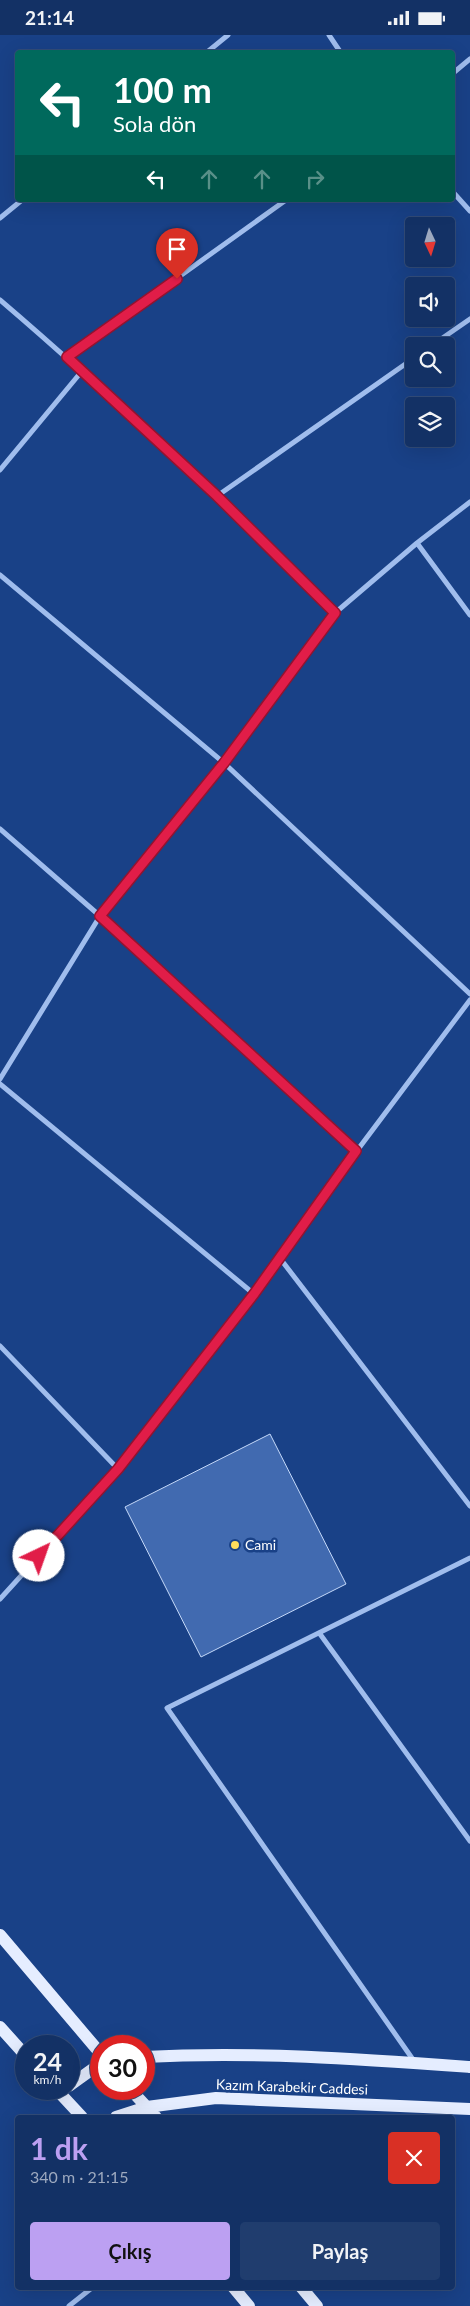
<!DOCTYPE html>
<html lang="tr">
<meta charset="utf-8">
<style>
:root{--surface:#133165;--page:#203d6e;--text:#f1f3f6;--muted:#9da9bf;--line:#324c79;--accent:#bca0f2}
body{margin:0;font-family:Lato,sans-serif;background:var(--page);color:var(--text);height:100vh;display:flex;flex-direction:column;font-size:19px;white-space:nowrap}
*{box-sizing:border-box;margin:0}
p{font-size:16px;color:var(--muted)}
.icon{flex:none;width:28px;height:28px;fill:none;stroke:currentColor;stroke-width:2;stroke-linecap:round;stroke-linejoin:round}
.map{position:relative;flex:1;overflow:hidden}
.side{position:absolute;left:15px;top:2080px;width:440px;height:175px;display:flex;flex-direction:column;background:var(--surface);border-radius:5px;box-shadow:0 5px 20px #0002,0 0 0 1px var(--line)}
.side>*{flex:none}
.top-card{position:absolute;left:15px;top:15px;width:440px;height:152px;border-radius:5px;box-shadow:0 5px 20px #0002,0 0 0 1px var(--line);background:#00695c;color:#fff;overflow:hidden}
.needle{width:32px;rotate:176deg}
.buttons{position:absolute;left:405px;top:182px;display:grid;gap:10px}
.buttons a{display:grid;place-items:center;width:50px;height:50px;border-radius:5px;background:var(--surface);box-shadow:0 5px 20px #0002,0 0 0 1px var(--line);font-size:25px}
.speed{position:absolute;left:15px;top:2000px;display:flex;gap:10px;font-size:25px;font-weight:700;text-align:center}
.speed>*{display:grid;place-content:center;width:65px;height:65px;border-radius:50%;background:var(--surface);box-shadow:0 5px 20px #0002,0 0 0 1px var(--line);line-height:1}
.speed small{font-size:12px;font-weight:400}
.speed .limit{border:8px solid #d22;background:#fff;color:#111}
.pin{position:absolute;display:grid;place-items:center;width:42px;height:42px;color:#fff;margin:-51px -21px;border-radius:50% 50% 50% 0;rotate:-45deg;box-shadow:0 0 5px #0007}
.pin .icon{rotate:45deg}
.me{position:absolute;width:55px;margin:-28px;rotate:42deg;stroke-linejoin:round;filter:drop-shadow(0 0 4px #0008)}
.turn{display:flex;align-items:center;gap:18px;height:105px;padding:0 15px;font-size:22px}
.turn .icon{width:65px;height:65px;stroke-width:2.5}
.turn b{display:block;font-size:35px;line-height:42px}
.lanes{display:flex;align-items:center;height:48px;padding:0 15px;background:#0003;justify-content:center;gap:25px;direction:ltr}
.lanes .off{opacity:.35}
.round{display:grid;place-items:center;flex:none;width:52px;height:52px;border-radius:5px;background:var(--page)}
.overview{display:flex;align-items:center;justify-content:space-between;height:85px;padding:0 15px}
h1{font-size:30px;font-weight:700;line-height:38px;color:var(--accent)}
.cta{display:flex;gap:10px;margin-top:auto;padding:10px 15px}
.cta a{flex:1;height:58px;border-radius:5px;background:var(--accent);color:#111;font-size:20px;font-weight:700;line-height:58px;text-align:center}
.cta a+a{background:var(--page);color:var(--text)}
.status{display:flex;justify-content:space-between;align-items:center;height:35px;padding:0 25px;background:var(--surface);direction:ltr}
.status svg{height:14px;fill:currentColor}
.map>svg:first-child{display:block}
</style>
<div class="status"><b>21:14</b><svg viewBox="0 0 49 12"><path d="M0 12V9h3v3zM5 12V6h3v6zM10 12V3h3v9zM15 12V0h3v12zM26 1h20v11H26zM47 4h2v5h-2z"/></svg></div>
<div class="map">
<svg width="470" height="2271" viewBox="0 0 470 2271">
<rect width="100%" height="100%" fill="#194187"/>
<path fill="#416ab0" stroke="#c5d9f9" d="M270 1399 346 1549 201 1622 125 1472Z"/>
<g fill="none" stroke-linecap="round" stroke-linejoin="round">
<path stroke="#a0bded" stroke-width="5" d="M329 0 341 18
M206 18 228 0
M452 39 470 24
M452 156 470 176
M0 183 22 165
M0 265C116 364 226 471 335 578
M431 311 470 284
M67 322 286 165
M0 435 82 336
M217 461 414 323
M417 508 470 580
M0 540 224 728 470 959
M0 794 100 881 356 1117
M0 1044 100 881 224 728 335 578 417 508 470 467
M0 1049 254 1259
M279 1222 470 1471
M0 1311 118 1434
M0 1564 118 1434 254 1259 356 1117 470 965
M320 1599 470 1806
M414 2026 167 1673 470 1523
M69 2271 93 2252"/>
<path stroke="#e5edff" stroke-width="12" d="M0 1900 101 2019
M0 1992 26 2021
M144 2022C253 2016 361 2024 470 2032
M69 2051 101 2028
M56 2054 82 2082
M130 2054 156 2082
M116 2082 147 2072 216 2063 470 2074
M233 2252 249 2271
M301 2252 317 2271"/>
</g>
<g fill="none" stroke-linecap="round" stroke-linejoin="round">
<defs>
<path id="route" d="M39 1521 118 1434 254 1259 356 1116 100 881 224 728 335 578 217 461 67 322 177 244"/>
</defs>
<use href="#route" stroke="#92132f" stroke-width="12"/>
<use href="#route" stroke="#e11d48" stroke-width="9"/>
</g>
<circle fill="#ffdc5b" stroke="#194187" stroke-width="2" cx="235" cy="1510" r="5"/>
<g text-anchor="middle" stroke-width="5" stroke-linejoin="round" paint-order="stroke">
<g font-size="14" fill="#fff" stroke="#194187" text-anchor="start">
<text x="245" y="1515">Cami</text>
</g>
<g font-size="14" fill="#fff" stroke="#194187">
<text transform="translate(292 2052) rotate(2)" y="5">Kazım Karabekir Caddesi</text>
</g>
</g>
</svg>
<div class="buttons">
<a><svg class="needle" viewBox="-14 -14 28 28"><path d="M0-13l5 13h-10z" fill="#e53935"/><path d="M0 13l5-13h-10z" fill="#9da9bf"/></svg></a>
<a><svg class="icon" aria-label="sound" viewBox="0 0 24 24"><path d="M4 9h4l5-4v14l-5-4H4zM17 9q2 3 0 6"/></svg></a>
<a><svg class="icon" aria-label="search" viewBox="0 0 24 24"><circle cx="10" cy="10" r="6"/><path d="M15 15l6 6"/></svg></a>
<a><svg class="icon" aria-label="layers" viewBox="0 0 24 24"><path d="M12 4l9 5-9 5-9-5zM3 14l9 5 9-5"/></svg></a>
</div>
<div class="speed"><div>24<small>km/h</small></div><div class="limit">30</div></div>
<div class="pin" style="left:177px;top:244px;background:#d93025"><svg class="icon" aria-label="arrive" viewBox="0 0 24 24"><path d="M6 21V4h12l-3 4 3 4H6"/></svg></div>
<svg class="me" style="left:39px;top:1521px" viewBox="-20 -20 40 40"><circle r="19" fill="#fff"/><path d="M0-13L10 11 0 6-10 11z" fill="#e11d48"/></svg>
<div class="top-card">
<div class="turn"><svg class="icon" aria-label="left" viewBox="0 0 24 24"><path d="M17 20v-9H6M10 6l-5 5 5 5"/></svg><div><b>100 m</b>Sola dön</div></div>
<div class="lanes"><svg class="icon" aria-label="left" viewBox="0 0 24 24"><path d="M17 20v-9H6M10 6l-5 5 5 5"/></svg><svg class="icon off" aria-label="ahead" viewBox="0 0 24 24"><path d="M12 20V5M6 11l6-6 6 6"/></svg><svg class="icon off" aria-label="ahead" viewBox="0 0 24 24"><path d="M12 20V5M6 11l6-6 6 6"/></svg><svg class="icon off" aria-label="right" viewBox="0 0 24 24"><path d="M7 20v-9h11M14 6l5 5-5 5"/></svg></div>
</div>
<section class="side">
<div class="overview"><div><h1>1 dk</h1><p>340 m · 21:15</p></div><a class="round" style="background:#d93025;color:#fff"><svg class="icon" aria-label="close" viewBox="0 0 24 24"><path d="M6 6l12 12M18 6L6 18"/></svg></a></div>
<div class="cta"><a>Çıkış</a><a>Paylaş</a></div>
</section>
</div>
